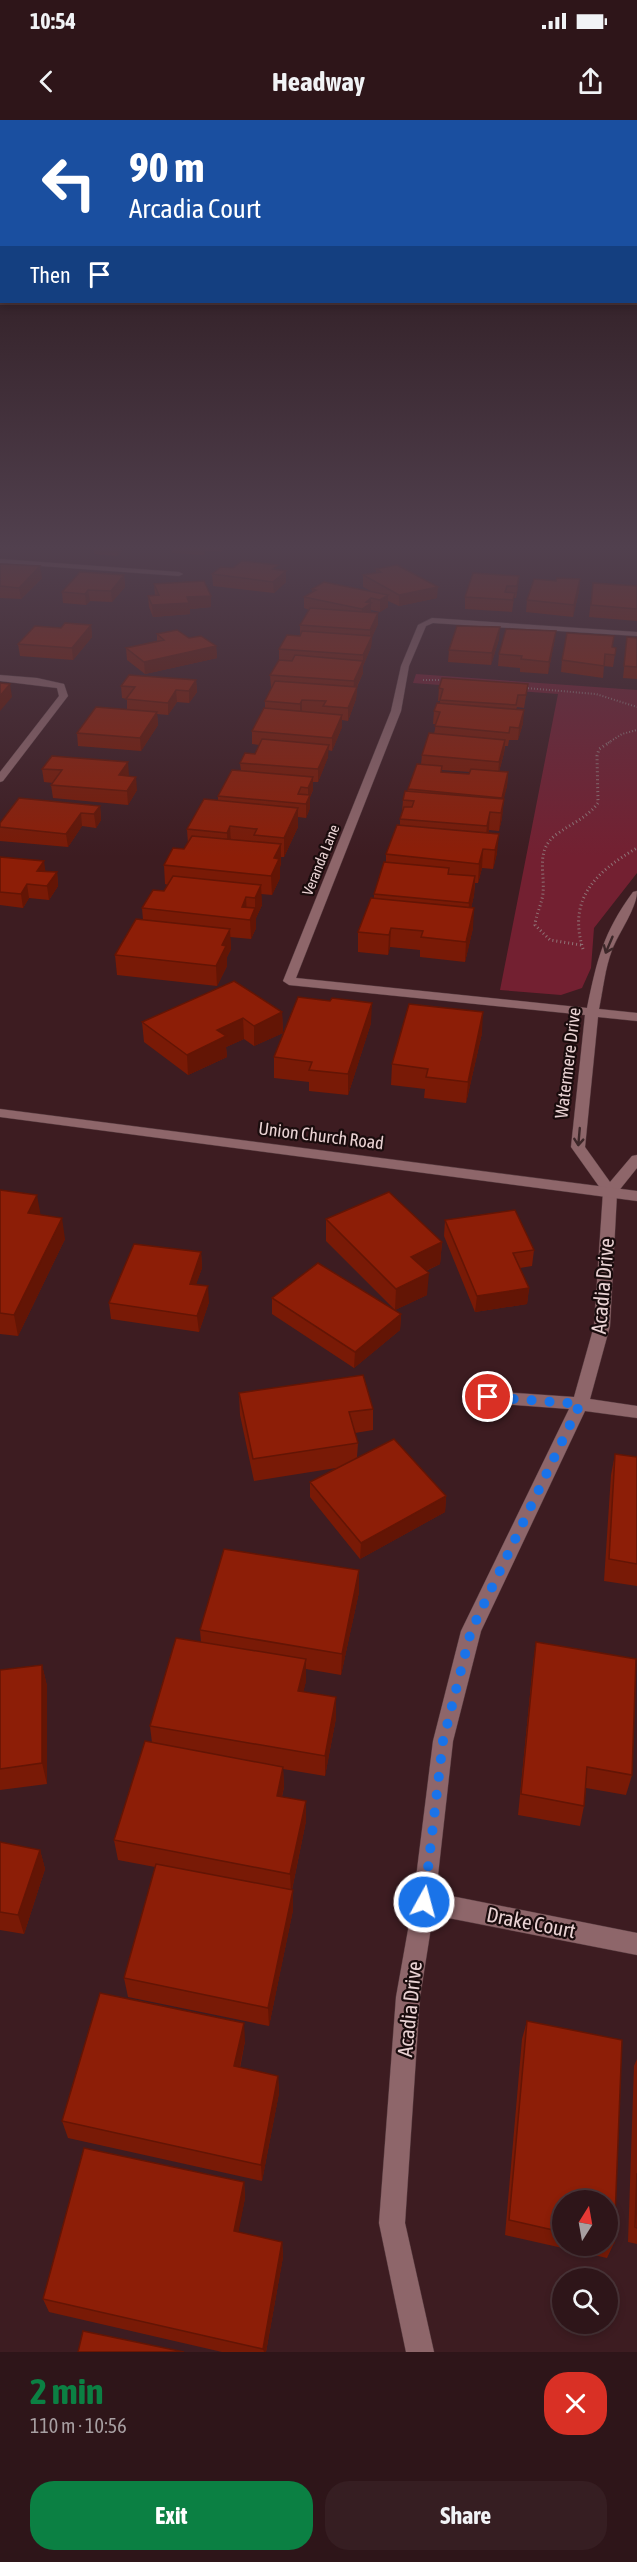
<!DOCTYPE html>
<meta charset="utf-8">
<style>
:root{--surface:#2e1519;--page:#361e22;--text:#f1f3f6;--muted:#a79fa2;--line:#493438;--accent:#0b8043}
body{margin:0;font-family:"Asap Condensed",sans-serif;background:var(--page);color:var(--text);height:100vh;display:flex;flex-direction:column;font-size:22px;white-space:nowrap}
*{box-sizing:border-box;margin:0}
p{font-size:20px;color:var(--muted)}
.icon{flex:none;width:33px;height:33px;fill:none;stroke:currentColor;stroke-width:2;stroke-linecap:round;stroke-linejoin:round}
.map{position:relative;height:2232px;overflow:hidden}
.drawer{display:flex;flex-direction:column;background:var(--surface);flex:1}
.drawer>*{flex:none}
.guide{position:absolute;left:0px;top:0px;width:638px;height:183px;box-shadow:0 3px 9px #0003,0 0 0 2px var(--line);background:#1a4fa0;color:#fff;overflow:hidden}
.needle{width:39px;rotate:11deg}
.fabs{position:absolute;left:552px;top:2070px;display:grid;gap:12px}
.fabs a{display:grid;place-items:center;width:66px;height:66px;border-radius:50%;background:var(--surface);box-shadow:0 3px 9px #0003,0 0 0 2px var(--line);font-size:30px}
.pin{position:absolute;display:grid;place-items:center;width:51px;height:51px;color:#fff;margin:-26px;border:3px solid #fff;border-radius:50%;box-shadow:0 2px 6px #0007}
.me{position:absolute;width:66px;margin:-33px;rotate:7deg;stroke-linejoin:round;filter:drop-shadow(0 0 4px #0008)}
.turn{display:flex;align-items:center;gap:21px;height:126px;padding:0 30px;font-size:27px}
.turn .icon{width:78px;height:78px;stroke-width:2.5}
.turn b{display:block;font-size:42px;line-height:51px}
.then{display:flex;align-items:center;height:57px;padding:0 30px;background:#0003;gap:12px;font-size:22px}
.round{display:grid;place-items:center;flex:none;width:63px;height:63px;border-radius:24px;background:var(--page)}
.head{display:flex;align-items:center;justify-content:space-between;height:102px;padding:0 30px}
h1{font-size:36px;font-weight:700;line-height:45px;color:var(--accent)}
.primary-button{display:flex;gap:12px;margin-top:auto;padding:12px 30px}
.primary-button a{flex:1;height:69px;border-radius:24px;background:var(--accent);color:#fff;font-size:24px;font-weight:700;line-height:69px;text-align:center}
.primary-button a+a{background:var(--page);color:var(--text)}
.status{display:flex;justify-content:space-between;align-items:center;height:42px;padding:0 30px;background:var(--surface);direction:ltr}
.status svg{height:16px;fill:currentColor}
header{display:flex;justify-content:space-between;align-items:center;height:78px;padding:0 30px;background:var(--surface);font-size:27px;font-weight:700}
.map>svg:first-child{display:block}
</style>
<div class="status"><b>10:54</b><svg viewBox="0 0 49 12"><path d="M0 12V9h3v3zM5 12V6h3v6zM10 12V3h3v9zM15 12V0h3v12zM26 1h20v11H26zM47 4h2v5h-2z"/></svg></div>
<header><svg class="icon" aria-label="back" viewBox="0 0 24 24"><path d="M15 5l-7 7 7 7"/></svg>Headway<svg class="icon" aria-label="share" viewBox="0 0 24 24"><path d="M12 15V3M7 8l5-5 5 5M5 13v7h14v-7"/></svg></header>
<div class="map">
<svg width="637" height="2232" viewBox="0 0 637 2232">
<rect width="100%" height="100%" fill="#3d1c21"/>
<path fill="#732031" d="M416 554 637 570V753L594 808 591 848 582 868 561 875 500 870 558 574 413 563Z"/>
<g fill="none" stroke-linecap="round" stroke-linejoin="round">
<defs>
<path id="minor" d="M0 439 179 452 183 454 179 456 0 443Z
M432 498 637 512V516L433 503 426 506 409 546 401 591 296 858 587 888C597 840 603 813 633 772L637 771C637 788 619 812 612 830 605 848 603 870 599 889L637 893V901L598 897 585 1027 610 1062 632 1036 637 1035V1048L617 1073 610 1206 590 1279 637 1286V1298L585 1291 481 1511 453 1621 436 1773 637 1813V1835L433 1795 420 1877 405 2103 434 2232H406L379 2103 396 1877 413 1782 433 1621 461 1511 569 1289 488 1283 482 1281 480 1277 482 1273 488 1271 574 1277 594 1206 603 1072 571 1027 585 895 289 865 283 861 391 591 401 546 418 505Z
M0 555 37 558 64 564 68 576 3 661 0 662V652L59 576 57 568 0 561Z"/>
<path id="tertiary" d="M0 989 637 1071V1081L0 997Z"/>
</defs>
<use href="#minor" stroke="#563b3f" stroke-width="1"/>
<use href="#tertiary" stroke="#563b3f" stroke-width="1"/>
<path stroke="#907477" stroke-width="2" stroke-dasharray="1 2" stroke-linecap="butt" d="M423 560H446
M525 568 596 574 637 587
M608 623 622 614 637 610"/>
<path stroke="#907477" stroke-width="3" stroke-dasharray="1 3" stroke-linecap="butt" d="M581 825 550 820 535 805C536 794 542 784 543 773 545 751 535 730 557 714 572 703 587 698 598 683L597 636 599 629 610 622
M583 829C567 778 597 751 637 728"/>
<use href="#minor" fill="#8e666a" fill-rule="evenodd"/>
<use href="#tertiary" fill="#8e666a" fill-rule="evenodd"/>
</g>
<path fill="#791a06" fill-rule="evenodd" d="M0 424H38L32 430 0 428Z
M73 424H128L117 436 94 434V430L74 429Z
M171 424H227L221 432 206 431 204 435 172 433Z
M0 444 42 458 21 479 0 478Z
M233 448 278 450 286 462 274 473 213 466 212 454Z
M376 449 437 478 399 486 388 481V487L380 492 371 490V492L378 493V504L372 517 371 527 363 546V553L357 567 356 579 348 601 342 600V607L332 631 328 630V637L318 662H313V670L310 677V688L306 698 298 697V707L284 737H281V743L280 747V758L272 775 261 774 262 785 256 798V808L251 819 230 817 231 829 227 837V846L217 866 117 855 115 835 143 800 142 788 164 771 168 765 165 764 164 745 184 729 188 724 187 709 218 681V676L241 651 240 643 255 634 259 625 252 624V611L265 589V581L272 567H271L270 555 279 540V529L300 515V505L309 490 304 488V477L312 472V469L373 472 363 467V455L376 453Z
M124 455 125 467 112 482 90 481 86 485 63 483 62 472Z
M519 456 518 467 516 478H514L512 492 465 489V477Z
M580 459 579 471 573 497 526 492 527 480 556 461Z
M593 463 637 466V501L589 497Z
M154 464 211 487 190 489V494L153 497 149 487 148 476H155Z
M91 505 92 517 73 540 20 536 18 524 61 508Z
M556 511 554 523 548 554 520 552V548L498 546 499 534Z
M157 514 189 518 216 526 217 538 145 554 127 540 126 528 157 521Z
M637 518V559L623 558 626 529Z
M499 519 491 545 448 542 449 530Z
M612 527 616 528 613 547 604 546 603 558 561 552 562 540Z
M196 560 197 572 189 583 177 582 168 595 157 594 158 605 141 631 78 626 77 613 127 590V579L122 578 121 566Z
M528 564 524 588 517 587 516 590 523 603 518 620H509L508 626H505L504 633 499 652H508L507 666 503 679 502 698 499 711 489 710 488 713 497 733 493 749 482 748 478 763H475L474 775 471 788 473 808 465 842 420 837V830L390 827 388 835 358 832V812L374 778V774L386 743V734L400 705V699L402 692 403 680 421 644 422 635 434 614 436 604H433L434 591 440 583V581H438L439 568ZM442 650 470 652 469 654 442 652Z
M128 642V656L137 670 128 685 53 678 51 665 53 663 44 662 42 649Z
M100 686 101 700 96 708 82 706 68 727 0 721V703Z
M0 737 45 751 57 752 58 766 49 780 29 778 23 788 0 785Z
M330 881 371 903 348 975 309 971V962L274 958V937Z
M282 892 283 913 254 926 244 919 226 927 227 937 188 955 144 922 142 902Z
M482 913 466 983 424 978 425 969 391 965 392 944Z
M0 1070 40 1095 65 1119 18 1216 0 1214Z
M326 1099 442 1122 440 1144 426 1151 427 1175 395 1190 326 1121Z
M445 1100 534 1130 532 1146 520 1148 529 1168 527 1184 475 1192 444 1116Z
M201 1132 202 1148 196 1164 209 1182 199 1212 111 1199 109 1183Z
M272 1178 401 1194 400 1210 354 1248 272 1194Z
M239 1273 373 1289V1310L355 1313 358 1323 357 1337 446 1376 445 1392 360 1439 310 1377V1362L336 1348 254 1361 240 1295Z
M615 1334 637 1337V1466L604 1461 611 1355Z
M359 1472 341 1555 306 1549V1561L303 1572 336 1598 325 1656 283 1649 284 1667 282 1677 306 1681V1701L292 1770H293V1790L269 1906 128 1877 124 1858 155 1747 118 1740 114 1720 152 1623 150 1606 201 1522 200 1510Z
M536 1522 632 1655 626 1675 586 1668 584 1686 580 1706 518 1695 533 1544Z
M42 1545 47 1566V1664L0 1670V1550Z
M0 1722 40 1730 45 1749 24 1814 0 1810Z
M527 1901 622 1920 614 2123 607 2138 505 2115 522 1919ZM562 2080H608V2126H562Z
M245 1921 240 1948 278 1956 279 1973 262 2061 68 2018 62 2001Z
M637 1939V2124L628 2122 634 1946Z
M244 2062 245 2078 238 2112 282 2122 283 2137 266 2232H222L49 2192 43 2179Z"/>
<path fill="#631505" d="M31 424H38L32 430Z
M117 424H128L117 436Z
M203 424H206V431L204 435Z
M220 424H227L221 432Z
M40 446 42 458 21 479 19 468Z
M286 451V462L274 473 273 462Z
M124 455 125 467 112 482 111 471Z
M519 456 518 467 516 478 517 466Z
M580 459 579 471 573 497 574 485Z
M438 467 437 478 399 486V475Z
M88 470 90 481 86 485 85 474Z
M388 475V487L380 492V480Z
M211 476V487L190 489V494L153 497 152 485 187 477Z
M371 478V494L361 501 362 489 366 482Z
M378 493V504L372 517 371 527 363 546V553L353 574 354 561 363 542V535L370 520V510Z
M91 505 92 517 73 540 72 528Z
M500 507 499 519 491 545 492 533Z
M556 511 554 523 548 554 549 542Z
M216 526 217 538 145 554 144 542Z
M196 560 197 572 189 583V571Z
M10 564 12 577 0 591V576Z
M357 567 356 579 348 601V588Z
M176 570 177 582 168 595V583Z
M302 580V592L300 596V584Z
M524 590 523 603 518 620 519 608Z
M157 592 158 605 141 631 140 618Z
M342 595V607L332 631V618Z
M505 620 504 633 498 655 499 642Z
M329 625 328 637 318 662V649Z
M128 642 129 655 120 669 119 655Z
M508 652 507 666 501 691 502 678Z
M136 657 137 670 128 685 127 671Z
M313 657V670L310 676V688L306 698V684L308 680V668Z
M504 679 502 698 499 711 501 693Z
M100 686 101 700 96 708 94 694Z
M298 688V707L284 737V718Z
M490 692 489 710 485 725 487 706Z
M81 693 82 706 68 727 66 714Z
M230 706 231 725 228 732 227 713Z
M499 714 497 733 493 749 495 730Z
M281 724V743L280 747V758L272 775 271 756 274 738Z
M483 729 482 748 478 763 479 744Z
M44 741 46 755 37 751Z
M57 752 58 766 49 780 47 766Z
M475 756 474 775 468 802 469 783Z
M27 764 29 778 23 788 21 774Z
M261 765 262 785 256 798V808L251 819 250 800 255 788V778Z
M246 777 247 797 242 787Z
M474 788 473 808 465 842 466 822Z
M391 808 390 827 388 835 389 815Z
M230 809 231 829 227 837V846L217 866 216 846 222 825Z
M372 883 371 903 348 975V954Z
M282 892 283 913 254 926V906Z
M483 892 482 913 466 983 468 962Z
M243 898 244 919 226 927 227 937 188 955 187 935 217 910Z
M37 1075 41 1097 28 1093Z
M62 1098 65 1119 18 1216 14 1195Z
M442 1122 440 1144 410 1158 411 1137Z
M201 1132 202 1148 191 1179 190 1164Z
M429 1153 427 1175 395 1190 396 1169Z
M208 1166 209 1182 199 1212 197 1196Z
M529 1168 527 1184 475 1192 477 1176Z
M401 1194 400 1210 354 1248 355 1232Z
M446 1376 445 1392 360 1439 361 1423Z
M359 1450V1472L341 1555 342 1534Z
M306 1539V1561L299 1592 298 1571Z
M42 1545 47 1566V1664L42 1643Z
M336 1577V1598L325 1656V1636Z
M283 1647 284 1667 277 1696V1676Z
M306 1681V1701L291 1774 290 1754Z
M40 1730 45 1749 24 1814 18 1795Z
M293 1770V1790L269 1906 268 1888Z
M244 1903 245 1921 236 1964 234 1946Z
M278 1956 279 1973 262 2061 261 2045Z
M244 2062 245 2078 236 2126 234 2111Z
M282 2122 283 2137 266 2232H264L263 2229Z"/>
<path fill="#8d1e07" stroke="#631505" stroke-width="1.5" d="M242 441 278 445 273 449 286 451 273 462 212 454 221 447 233 448Z
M0 444 40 446 19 468 0 466Z
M397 445 438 467 399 475 363 455 381 452 376 449Z
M80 452 124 455 111 471 88 470 85 474 62 472Z
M473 453 519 456 517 466H507L505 472 515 473 513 480 465 477Z
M557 458 580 459 574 485 527 480 534 459 556 461Z
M204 461 211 476 187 477 189 483 152 485 148 476 159 475 154 464Z
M324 462 388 475 380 480 371 478 366 482 371 483 362 489 304 477 316 470 312 469Z
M593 463 637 466V489L591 485Z
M310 488 378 493 370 510 300 505Z
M65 503 91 505 72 528 18 524 35 506 61 508Z
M457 506 500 507 492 533 449 530Z
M506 509 556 511 549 542 521 539 522 536 499 534Z
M177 510 189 518 201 516 216 526 144 542 126 528 164 520 157 514Z
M302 511 372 516 363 535 279 529 287 515 300 516Z
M567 513 614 516 612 527 616 528 615 535 605 534 604 546 562 540Z
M627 517 637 518V547L624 546Z
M295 535 363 541 354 561 270 555 279 540 292 541Z
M129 555 196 560 189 571 176 570 168 583 126 579 135 567 121 566Z
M442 558 528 564 526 575H518L516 585 440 580 443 569 439 568Z
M275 561 357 567 348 588 323 586 326 581 302 580 300 584 265 581Z
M0 563 10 564 0 576Z
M437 583 524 590 519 608 510 607 509 613 435 606 440 592 434 591Z
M96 587 157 592 140 618 77 613Z
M264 588 342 595 332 618 252 611Z
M429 613 505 620 499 642 422 635Z
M262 619 329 625 318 649 240 643 245 633 255 634Z
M52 636 128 642 119 655 136 657 127 671 51 665 62 650 42 649Z
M417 644 442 646 441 652 469 654 471 649 508 652 502 678 408 669Z
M232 650 313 657 308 668 301 667 298 674 310 675 306 684 218 676Z
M405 671 504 679 501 693 490 692 487 706 400 699 404 687H412L414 681 403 680Z
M19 678 100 686 94 694 81 693 66 714 0 707V703Z
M204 679 298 688 284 718 254 715 257 709 230 706 227 713 187 709Z
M397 705 499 714 495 730 483 729 479 744 386 734Z
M192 716 281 724 274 738 279 739 271 756 164 745 173 728 184 729Z
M0 737 44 741 37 751 57 752 47 766 27 764 21 774 0 772Z
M384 742 449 748 448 754 475 756 469 783 374 774Z
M173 756 261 765 255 778 246 777 242 787 255 788 250 800 142 788 153 770 164 771Z
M371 778 474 788 466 822 421 817 423 811 391 808 389 815 358 812Z
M136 799 230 809 222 825 226 826 216 846 115 835Z
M234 861 282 892 254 906 243 898 217 910 226 916 187 935 142 902Z
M298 877 330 881 332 878 372 883 348 954 309 950 312 942 274 937Z
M409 884 483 892 468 962 426 957 428 949 392 944Z
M0 1070 37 1075 28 1093 62 1098 14 1195 0 1193Z
M389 1072 442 1122 411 1137 429 1153 396 1169 326 1099Z
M515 1090 534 1130 513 1133 529 1168 477 1176 445 1100Z
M134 1124 201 1132 190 1164 208 1166 197 1196 109 1183Z
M318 1143 401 1194 355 1232 272 1178Z
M363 1255 373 1289 349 1292 358 1323 253 1339 239 1273Z
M394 1319 446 1376 361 1423 310 1362Z
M615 1334 637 1337V1444L609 1439Z
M224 1429 359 1450 342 1534 200 1510Z
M176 1518 306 1539 298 1571 336 1577 325 1636 150 1606Z
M536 1522 636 1539 632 1655 587 1647 584 1686 521 1674Z
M42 1545V1643L0 1649V1550Z
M145 1621 283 1647 277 1676 306 1681 290 1754 114 1720Z
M0 1722 40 1730 18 1795 0 1792Z
M156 1744 293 1770 268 1888 124 1858Z
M100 1873 244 1903 234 1946 278 1956 261 2045 62 2001Z
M527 1901 622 1920 614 2123 608 2122V2080H562V2112L509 2100Z
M84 2028 244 2062 234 2111 282 2122 263 2229 43 2179Z
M637 2053V2108L635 2107Z
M83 2211 184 2232H78Z"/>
<defs><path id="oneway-shaft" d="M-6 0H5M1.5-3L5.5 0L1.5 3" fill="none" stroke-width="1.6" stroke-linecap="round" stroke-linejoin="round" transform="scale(1.5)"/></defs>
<g stroke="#3d2729">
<use href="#oneway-shaft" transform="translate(609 825) rotate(113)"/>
<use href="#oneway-shaft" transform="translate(579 1017) rotate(95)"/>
</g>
<linearGradient id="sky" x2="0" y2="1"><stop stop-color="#220f12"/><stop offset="0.58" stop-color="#51404e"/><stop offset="1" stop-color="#51404e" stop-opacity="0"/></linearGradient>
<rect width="637" height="737" fill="url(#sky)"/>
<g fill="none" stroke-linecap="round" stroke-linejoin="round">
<path stroke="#1a73e8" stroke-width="10" stroke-dasharray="0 18" d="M424 1782 443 1621 471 1511 580 1284 488 1277"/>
</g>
<g text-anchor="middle" stroke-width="4.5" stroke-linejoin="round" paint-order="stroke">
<g font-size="15" fill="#ead3d4" stroke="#1a0c0d">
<text transform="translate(321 740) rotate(-68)" y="5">Veranda Lane</text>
</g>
<g font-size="18" fill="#ead3d4" stroke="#1a0c0d">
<text transform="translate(568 943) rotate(-83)" y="6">Watermere Drive</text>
<text transform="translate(321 1016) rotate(7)" y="6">Union Church Road</text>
</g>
<g font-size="21" fill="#ead3d4" stroke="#1a0c0d">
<text transform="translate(603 1166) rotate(-85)" y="7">Acadia Drive</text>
<text transform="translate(531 1803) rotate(11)" y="7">Drake Court</text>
<text transform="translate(410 1889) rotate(-84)" y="7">Acadia Drive</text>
</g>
</g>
</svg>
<div class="fabs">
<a><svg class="needle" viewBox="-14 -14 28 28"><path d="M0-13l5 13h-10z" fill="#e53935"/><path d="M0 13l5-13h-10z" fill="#a79fa2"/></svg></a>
<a><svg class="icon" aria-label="search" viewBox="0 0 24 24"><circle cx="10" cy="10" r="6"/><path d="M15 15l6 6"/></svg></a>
</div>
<div class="pin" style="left:488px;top:1277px;background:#d93025"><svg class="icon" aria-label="arrive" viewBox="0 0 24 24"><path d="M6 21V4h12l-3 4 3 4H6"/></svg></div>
<svg class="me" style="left:424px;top:1782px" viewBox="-20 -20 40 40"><circle r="17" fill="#1a73e8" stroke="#fff" stroke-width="3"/><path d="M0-11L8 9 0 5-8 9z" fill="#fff"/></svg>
<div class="guide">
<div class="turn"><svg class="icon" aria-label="left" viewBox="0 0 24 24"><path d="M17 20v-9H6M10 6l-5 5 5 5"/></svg><div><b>90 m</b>Arcadia Court</div></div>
<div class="then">Then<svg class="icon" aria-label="arrive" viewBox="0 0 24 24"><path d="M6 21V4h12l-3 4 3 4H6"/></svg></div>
</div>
</div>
<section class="drawer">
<div class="head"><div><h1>2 min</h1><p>110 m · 10:56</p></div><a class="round" style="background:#d93025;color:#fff"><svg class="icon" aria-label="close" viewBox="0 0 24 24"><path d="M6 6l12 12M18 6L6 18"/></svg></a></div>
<div class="primary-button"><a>Exit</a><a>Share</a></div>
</section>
